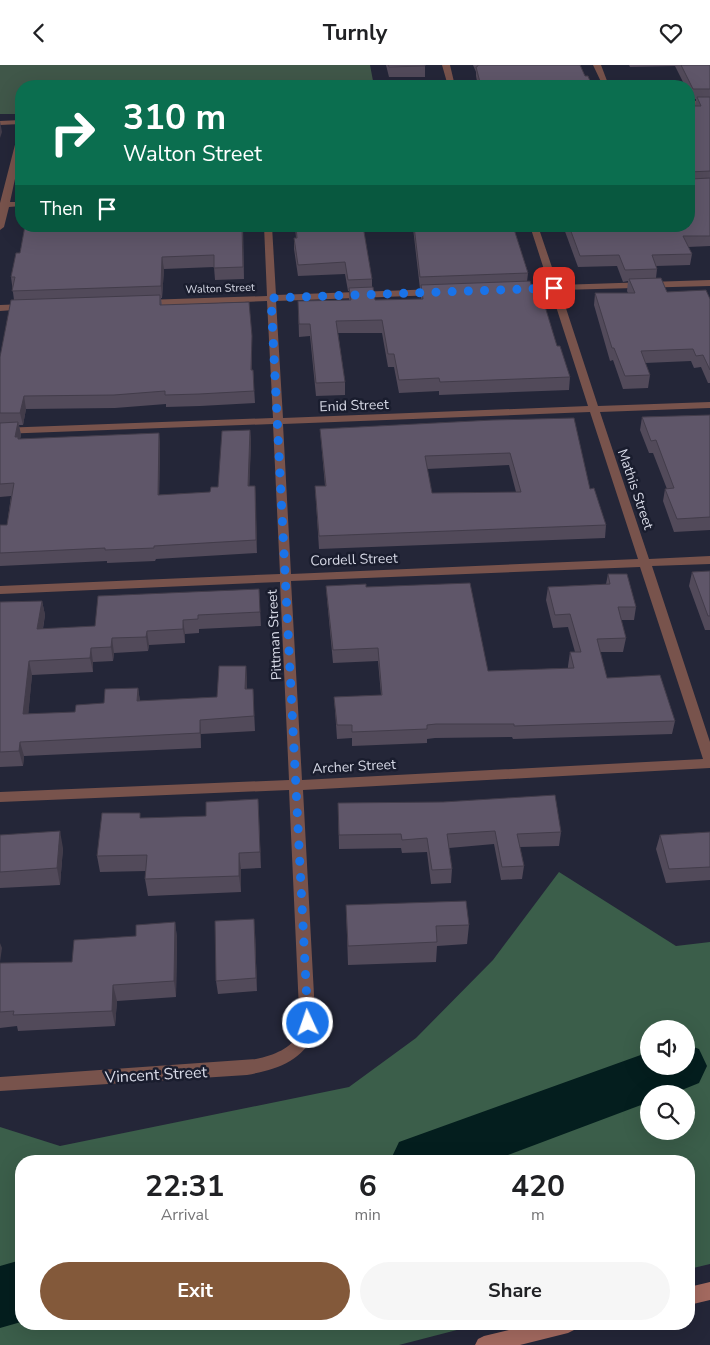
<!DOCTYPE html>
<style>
:root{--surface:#fff;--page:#f6f6f6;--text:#202124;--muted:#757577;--accent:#83593a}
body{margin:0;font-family:"Nunito Sans",sans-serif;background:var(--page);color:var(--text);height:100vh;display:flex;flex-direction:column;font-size:19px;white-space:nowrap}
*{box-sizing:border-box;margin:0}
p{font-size:16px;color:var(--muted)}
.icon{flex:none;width:28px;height:28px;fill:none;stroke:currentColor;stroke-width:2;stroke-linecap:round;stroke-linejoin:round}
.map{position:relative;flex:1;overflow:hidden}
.drawer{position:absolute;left:15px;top:1090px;width:680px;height:175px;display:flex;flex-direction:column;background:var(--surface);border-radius:20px;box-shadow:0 5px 20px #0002}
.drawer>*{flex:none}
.top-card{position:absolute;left:15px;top:15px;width:680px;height:152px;border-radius:20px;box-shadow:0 5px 20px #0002;background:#0b6e4f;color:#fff;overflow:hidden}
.controls{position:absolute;left:640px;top:955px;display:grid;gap:10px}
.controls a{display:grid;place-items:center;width:55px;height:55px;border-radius:50%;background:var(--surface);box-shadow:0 5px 20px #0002;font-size:25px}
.pin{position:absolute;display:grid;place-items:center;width:42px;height:42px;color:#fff;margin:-21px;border-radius:10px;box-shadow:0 2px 8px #0006}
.me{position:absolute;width:55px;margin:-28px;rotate:357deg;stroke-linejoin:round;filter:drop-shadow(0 0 4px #0008)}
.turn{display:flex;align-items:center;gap:18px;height:105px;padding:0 25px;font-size:22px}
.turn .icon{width:65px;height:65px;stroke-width:2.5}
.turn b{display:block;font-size:35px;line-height:42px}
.then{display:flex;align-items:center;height:48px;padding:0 25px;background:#0003;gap:10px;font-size:19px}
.eta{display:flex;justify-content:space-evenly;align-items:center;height:85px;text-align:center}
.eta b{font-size:30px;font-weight:700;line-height:35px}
.primary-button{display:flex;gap:10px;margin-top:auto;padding:10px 25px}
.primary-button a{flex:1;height:58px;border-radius:30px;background:var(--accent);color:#fff;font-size:20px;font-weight:700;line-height:58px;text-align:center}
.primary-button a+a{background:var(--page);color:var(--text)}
header{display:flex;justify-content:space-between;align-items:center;height:65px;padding:0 25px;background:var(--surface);font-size:22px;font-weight:700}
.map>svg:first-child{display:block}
</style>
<header><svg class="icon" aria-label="back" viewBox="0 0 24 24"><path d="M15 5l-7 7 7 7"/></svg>Turnly<svg class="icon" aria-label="heart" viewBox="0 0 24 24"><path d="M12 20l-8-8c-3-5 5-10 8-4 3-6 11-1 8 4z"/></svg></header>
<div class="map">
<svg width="710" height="1280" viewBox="0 0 710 1280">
<rect width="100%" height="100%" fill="#242638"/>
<path fill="#405749" d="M0 0H370L374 21H21V49H0Z"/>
<path fill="#3b5e4a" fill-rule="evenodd" d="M559 807 676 881 710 877V1199L689 1204V1096H21V1259H480L399 1280H0V1062L60 1081 349 1022 416 973 493 895ZM649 964H686V1001H649ZM649 1029H686V1066H649Z"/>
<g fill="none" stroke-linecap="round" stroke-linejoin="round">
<path fill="#041e1e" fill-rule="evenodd" d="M686 979 699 984 707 1001 699 1018 672 1029H649V1037L492 1096H390L399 1077 649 987V1001H686Z
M21 1195V1257L0 1263V1201Z"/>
<path fill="#78534c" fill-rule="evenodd" d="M442 0H450L455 21H448Z
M593 0H601L609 21H603Z
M18 68H21V86L10 137H21V141L9 142 4 162 0 165V138Z
M264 161H272L276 230 437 224 441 227 437 230 276 236 283 353 588 341 551 226 517 227 513 224 517 221 549 220 530 161H538L558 220 710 215V221L560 225 598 341 710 337V343L600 347 649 494 710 491V499L652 501 710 677V703L303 725 316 967C301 997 278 1004 247 1010L0 1026V1012L256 994C274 990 291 984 300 967L289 725 0 737V727L289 715 280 517 0 529V521L280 509 273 359 0 369V363L273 353 267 236 145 241 140 238 145 235 267 231ZM590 347 638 494 291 509 283 359ZM640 502 703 694 302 715 291 516Z
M25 239 30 242 28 244 0 246V240Z"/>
<path fill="#78534c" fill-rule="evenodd" d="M689 36H710V40H689Z
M21 55V59L0 60V56Z"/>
<path fill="#a46a60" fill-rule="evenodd" d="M710 1217V1235L689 1240V1222Z
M533 1259H577L574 1265 568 1268 520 1280H475L478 1274 484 1271Z"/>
</g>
<path fill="#524a5a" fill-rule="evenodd" d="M386 0H425V12H389Z
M473 0H580L585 11 592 21H478L476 11V7Z
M629 0H710V181L688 182 692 189 690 200 656 201 657 204 656 213 667 227 710 234V318H708L701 302 694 303 691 296 645 298 650 310 648 323 623 324 613 295 610 296 594 240 595 228H628L627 226 628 216 623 217 617 201 578 202 563 161H689V41H695L696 34H691L689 29V21H685L675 1 630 2Z
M25 161H243L244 214 215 215 214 202 164 204 162 233H161L162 240 252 284V305H253L255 338 200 341 166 342V339L115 343 26 344 23 360H19L21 370 20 374 159 368 160 381 159 430 210 427 218 422 250 365 251 378 249 421H255L257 488 156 494 155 496 107 498V496L0 501V460H7L11 431 0 432V292L14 235 11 212 20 188Z
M295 161H441L442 165 478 164 477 161H513L528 208 527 217 534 228 570 312 569 325 439 330V326L399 328 394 302H388L382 268H338L345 317V330L316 331 310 271 299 272 298 236 349 235V226H348L345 209 298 211 294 184V173H296ZM406 161V164L413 163 420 224H421V234L375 235 372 222V214L363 162Z
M710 350V465L674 467 663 436 665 424H667L653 388H649L640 365 642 352Z
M493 355 590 424 606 460 605 473 319 484 315 421H325L321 376 320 364ZM509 400 516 427 432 428 427 404Z
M710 506V565H705L689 521 692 507Z
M608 509 636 542 634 555H621L626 573 623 587H600L607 613 675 656 672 669 513 674 512 672 435 673 427 674V678L352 681V673L337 674 335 645 334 632 381 630 378 596 333 598 327 534 326 521 366 522 488 606 568 603V601L570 587H575L568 562 553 563 546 535 548 522 606 519Z
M259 524 261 561 199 564V568L185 569V578L149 580 148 586 114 588 113 596 93 597V607L32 610 28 649 75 647 104 638 138 623 140 636 217 632 246 601 247 624H253L255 666 201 669V683L24 691 23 701 0 702V537L42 536 45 550 43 564 95 561Z
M258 734 261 803 241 804V827L148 831 145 814 146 806 100 807 97 791 206 751Z
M338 738 561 767 559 781 520 782 524 801 522 814 501 815 494 779 449 783 452 804 451 818 431 819 427 787 402 788 401 783 339 784Z
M710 767V815L666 818 656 784 660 770Z
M0 770 63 783 60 820 0 823Z
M346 840 469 860 467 879 437 881 436 897 348 900Z
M175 857 177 873 176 932 117 936 115 961 18 966 17 961 0 963V898L72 897 136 871Z
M255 867 257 926 218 929 216 916Z"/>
<path fill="#423c4a" d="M0 56 2 67 0 73Z
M162 192 164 204 162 233 161 221Z
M252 271V317L251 305Z
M24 331 26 344 23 360 20 348Z
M18 357 21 370 19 377 15 372Z
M250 365 251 378 249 434 248 421Z
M159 368 160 381 159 443 158 430Z
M255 421 256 434 257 488 256 475Z
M42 536 45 550 40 579 37 564Z
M183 555 185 569V578L183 564Z
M147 566 149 580 148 586 146 572Z
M112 573 114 588 113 596 111 582Z
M91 583 93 597V607L90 593Z
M29 596 32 610 27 664 23 649Z
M246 601 247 615 246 639 245 624Z
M138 623 140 637 137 636Z
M200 655 201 669V683L200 668Z
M20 677 24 691 23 701 19 686Z
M258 734 259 750 261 803 260 787Z
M60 766 63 783 60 820 57 803Z
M239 788 241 804V827L239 811Z
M254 854 255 867 257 926 256 913Z
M175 857 177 873 176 932 174 916Z
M0 878 2 883 0 897Z
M113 920 117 936 115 961 112 946Z"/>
<path fill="#5f5669" stroke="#423c4a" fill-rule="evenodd" d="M388 0H425V1L389 2Z
M478 0H580L585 11H588L592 21H481L476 2 478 1Z
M681 0H710V24H693Z
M697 32H710V106L689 107V112L691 114 710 113V171H683L692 189 652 190 657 204 625 205 619 190 580 191 569 161H689V41H701Z
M25 161H242L243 202 214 203V190L162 192 161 221 12 226 15 212H11L16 188H20Z
M296 161H363L372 214 348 215 345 197 298 200 294 173H297Z
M414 161H441L442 165 481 163V161H513L528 208 420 212Z
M661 213 667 227 706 225 710 234V305L703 290 696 291 693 284 641 286 650 310 625 311 614 283H612L595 228H635L629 214Z
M530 216 534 228H541L557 281H560L570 312 440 317 439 313 399 315 394 289H388L382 255 336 256 345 317 316 318 310 259H299L298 236 351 235 349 223 373 222 375 235 423 234 421 220Z
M160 230V240L249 237 252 271 251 305H253L254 326 199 329 165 330V326L114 330 24 331 20 348H0V292L11 235Z
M710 350V452L677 454 665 424 674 423 656 375 651 376 642 352Z
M574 353 590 424 594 423 606 460 319 471 315 421H326L320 364 493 355ZM510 388 521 427 432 428 425 391Z
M18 357 15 372H18V374L159 368 158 430 210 427 211 422H218L222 366 250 365 248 421H255L256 475 154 481V483L105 485V483L0 488V460H7L14 418 0 419V358Z
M710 506V551H708L692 507Z
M608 509H627L636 542H618L626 573 597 574 607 613 660 610 675 656 514 661V659H436L427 660V664L352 667V660H337L334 632 382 630 378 583 333 585 326 521 366 519V522L470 518 488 606 574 603 570 587H581L570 549 555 550 548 522 610 519Z
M259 524 260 547 198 550V554L183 555V564L147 566 146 572 112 573 111 582 91 583 90 593 29 596 23 649 75 647 76 640 104 638 105 624 138 623 137 636 217 632 219 601H246L245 624H253L254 651 200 655V668L20 677 19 686 0 687V537L42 536 37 564 95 561 98 531Z
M555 730 561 767 517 769 524 801 502 802 495 766 447 769 452 804 432 805 427 773 402 775 401 769 339 770 338 738 443 737Z
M258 734 260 787 239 788V811L145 814 147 790 97 791 102 748H140V753L206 751V737Z
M60 766 57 803 0 807V770Z
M710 767V802L669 804 660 770Z
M466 836 469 860 436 861 437 877 348 881 346 840Z
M254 854 256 913 216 916 215 856Z
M175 857 174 916 113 920 112 946 13 950 14 946 0 947V898L72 897 74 875 136 871V860Z"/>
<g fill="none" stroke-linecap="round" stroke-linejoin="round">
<path stroke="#1a73e8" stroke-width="9" stroke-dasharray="0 16.2" d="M308 958 271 233 554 223"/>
</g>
<g text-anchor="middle" stroke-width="5" stroke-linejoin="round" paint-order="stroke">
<g font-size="11" fill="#d7d9e6" stroke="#1a1d2e">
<text transform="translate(220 223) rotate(-2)" y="4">Walton Street</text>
</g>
<g font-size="14" fill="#d7d9e6" stroke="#1a1d2e">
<text transform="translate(354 340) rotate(-2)" y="5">Enid Street</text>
<text transform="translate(636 424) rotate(71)" y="5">Mathis Street</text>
<text transform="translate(354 494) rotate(-2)" y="5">Cordell Street</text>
<text transform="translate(274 570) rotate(-93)" y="5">Pittman Street</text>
<text transform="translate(354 701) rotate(-3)" y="5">Archer Street</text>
</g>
<g font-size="16" fill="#d7d9e6" stroke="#1a1d2e">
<text transform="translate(156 1009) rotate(-3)" y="6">Vincent Street</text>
</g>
</g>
</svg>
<div class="controls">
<a><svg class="icon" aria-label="sound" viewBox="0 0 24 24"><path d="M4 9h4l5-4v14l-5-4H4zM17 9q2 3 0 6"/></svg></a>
<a><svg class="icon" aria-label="search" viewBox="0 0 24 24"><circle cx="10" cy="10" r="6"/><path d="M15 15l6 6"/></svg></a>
</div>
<div class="pin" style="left:554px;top:223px;background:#d93025"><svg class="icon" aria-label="arrive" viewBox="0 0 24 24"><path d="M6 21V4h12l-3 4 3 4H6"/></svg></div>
<svg class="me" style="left:308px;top:958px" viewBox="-20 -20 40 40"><circle r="17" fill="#1a73e8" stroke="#fff" stroke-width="3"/><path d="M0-11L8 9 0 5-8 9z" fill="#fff"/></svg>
<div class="top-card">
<div class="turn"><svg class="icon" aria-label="right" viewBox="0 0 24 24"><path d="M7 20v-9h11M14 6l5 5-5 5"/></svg><div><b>310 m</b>Walton Street</div></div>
<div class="then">Then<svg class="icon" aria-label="arrive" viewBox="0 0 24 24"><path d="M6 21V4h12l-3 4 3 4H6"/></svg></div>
</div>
<section class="drawer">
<div class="eta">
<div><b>22:31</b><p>Arrival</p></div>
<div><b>6</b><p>min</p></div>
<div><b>420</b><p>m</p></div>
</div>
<div class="primary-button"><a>Exit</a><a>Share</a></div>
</section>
</div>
